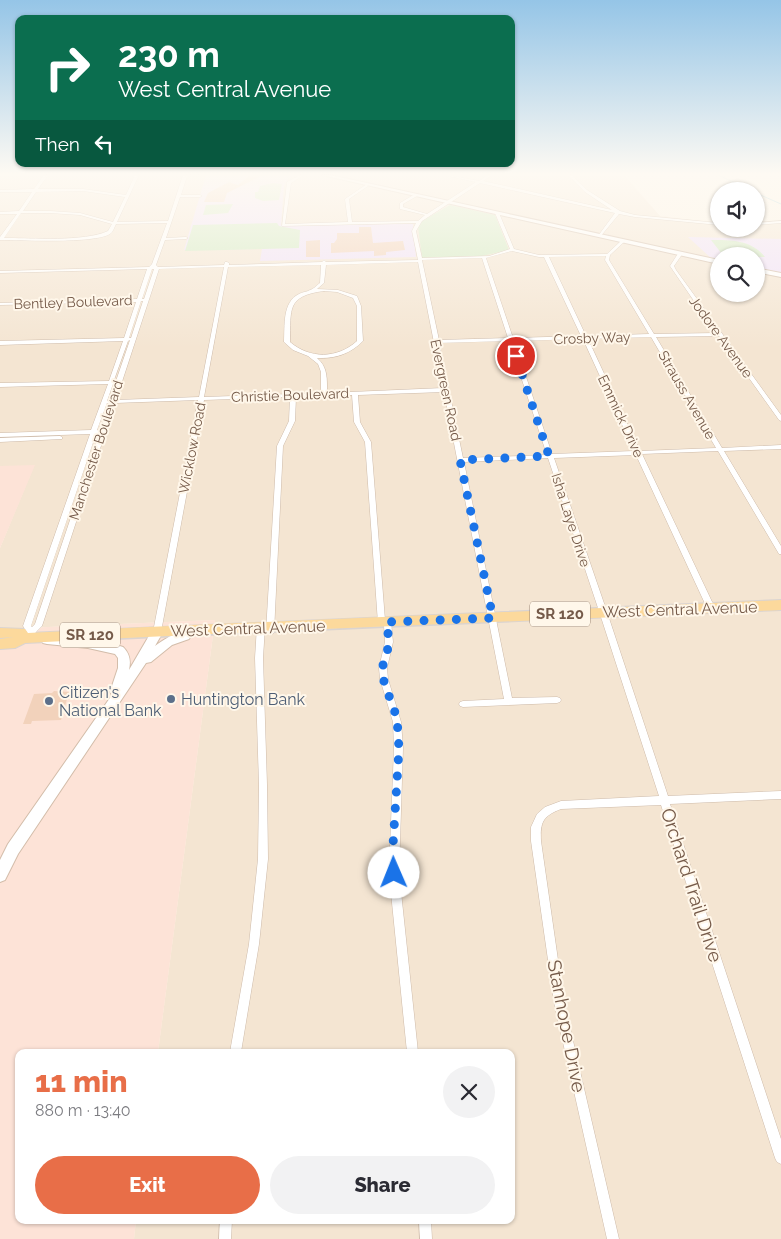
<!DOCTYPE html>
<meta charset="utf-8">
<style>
:root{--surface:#fff;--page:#f2f2f3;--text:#2b2b33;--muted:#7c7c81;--accent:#e86e48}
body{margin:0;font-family:Raleway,sans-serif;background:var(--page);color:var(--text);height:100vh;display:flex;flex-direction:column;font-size:19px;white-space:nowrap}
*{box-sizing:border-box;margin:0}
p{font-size:16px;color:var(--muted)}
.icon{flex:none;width:28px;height:28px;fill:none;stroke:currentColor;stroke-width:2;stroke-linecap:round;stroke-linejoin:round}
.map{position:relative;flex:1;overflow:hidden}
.drawer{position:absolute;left:15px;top:1049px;width:500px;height:175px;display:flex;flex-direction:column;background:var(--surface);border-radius:10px;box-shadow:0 1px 4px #0004}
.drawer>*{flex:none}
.banner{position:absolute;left:15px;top:15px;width:500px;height:152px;border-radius:10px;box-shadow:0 1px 4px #0004;background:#0b6e4f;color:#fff;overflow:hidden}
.tools{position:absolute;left:710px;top:182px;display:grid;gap:10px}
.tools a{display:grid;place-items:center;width:55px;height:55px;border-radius:50%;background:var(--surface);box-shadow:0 1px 4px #0004;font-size:25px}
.pin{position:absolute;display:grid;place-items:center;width:42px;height:42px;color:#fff;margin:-21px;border:2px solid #fff;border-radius:50%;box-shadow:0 1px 5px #0007}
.me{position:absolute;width:55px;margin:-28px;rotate:359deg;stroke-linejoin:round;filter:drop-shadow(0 0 4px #0008)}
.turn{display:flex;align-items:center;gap:18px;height:105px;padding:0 20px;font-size:22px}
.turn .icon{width:65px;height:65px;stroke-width:2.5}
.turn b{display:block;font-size:35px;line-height:42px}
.then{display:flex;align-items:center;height:48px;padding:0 20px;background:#0003;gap:10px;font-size:19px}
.round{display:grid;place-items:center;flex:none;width:52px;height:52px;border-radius:26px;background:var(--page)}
.head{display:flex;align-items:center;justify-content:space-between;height:85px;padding:0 20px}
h1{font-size:30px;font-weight:800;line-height:38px;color:var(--accent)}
.action{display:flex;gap:10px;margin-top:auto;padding:10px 20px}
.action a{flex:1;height:58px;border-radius:30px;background:var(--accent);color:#fff;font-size:20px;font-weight:800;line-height:58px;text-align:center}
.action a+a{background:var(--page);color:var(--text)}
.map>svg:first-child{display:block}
</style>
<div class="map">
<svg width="781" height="1239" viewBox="0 0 781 1239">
<rect width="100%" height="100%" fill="#fcf3e4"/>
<path fill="#f4e5d2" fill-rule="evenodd" d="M0 175H624L660 216 719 223V229H756V222L781 221V1239H134L136 1220H511V1052H158L215 620 0 629V548L34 466H0ZM719 256H756V294H719Z"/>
<path fill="#fde3d7" d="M35 465 9 527 0 548V466Z
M215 620 158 1052H19V1220H136L134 1239H0V629Z"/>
<path fill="#f0e1f9" d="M206 175H296L288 179 284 186 281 225 413 224 416 257 260 261 262 249 184 250Z
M688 237 781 239V274L756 269V256H719V260L712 259Z"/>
<path fill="#d2eac2" d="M273 183 282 184 279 200 263 201 255 198V192H258L260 186Z
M233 204 228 213 203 215 206 205Z
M450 205 495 215 509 250 482 256 422 258 418 226 422 221Z
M277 223 279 226 300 230 299 248 185 251 193 225Z
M711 240C731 240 752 240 765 257L732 256 722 254Z"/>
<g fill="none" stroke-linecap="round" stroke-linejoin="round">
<path stroke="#9eced8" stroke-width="1" d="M718 175 753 191
M756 193 781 204"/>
</g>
<path fill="#f2d2bb" d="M250 175H263L227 193 224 202H204L208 193 229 182 238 185Z
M359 227H371L373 243 403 241 405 250 386 252V255L374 256V251L331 253V243H334L337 239V233H359Z
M320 240V257H306V241Z
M54 691 69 692 61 720 32 721 31 724H23L34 694 52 693Z"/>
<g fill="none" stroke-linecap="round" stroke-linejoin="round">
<defs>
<path id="street" d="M44 175H48L38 189H83L126 195 135 175H139L117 222 168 221 183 175H202L200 176H187L181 195H200L202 196 200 197H180L166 238 186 237 188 238 186 239 165 240 156 265 158 267 224 265 225 262H227L229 263V265L322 262 324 260 326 262 418 260 412 231 416 223 282 226 287 182 300 175H304L291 183 285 224 348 222 345 199 367 184 368 186 349 199 352 222 418 221 425 215 400 209V203L415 194H417V196L403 204V207L427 214 476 182 448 176 447 175 479 181 488 175H492L483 181 612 210 585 192 568 175H572L587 190 620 211 635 215 719 223V225L635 217 619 214 600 237 598 236 615 213 480 183 422 221 416 231 422 258 489 256 510 249 495 213 497 212 499 213 514 249 539 255 607 254 622 240H624V242L610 255 609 260 654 334 716 333 670 266 679 252H683V253L674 266 676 270 781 415V421L779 420 719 336 656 337 722 448 781 445V449L724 451 781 546V554H779L718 451 642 454 715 608 711 611 707 608 636 455 554 458 607 612 668 796 781 791V799L670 804 781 1139V1164L777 1162 775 1158 661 805 561 809C543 816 540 822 541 841L564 1002 619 1239H607L554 1002 531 841V827L537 814 545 807 561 801 659 796 600 614 548 458 464 462 512 698 557 697 560 698 561 700 560 702 557 703 463 707 460 706 459 704 460 702 463 701 504 699 444 392 358 395 360 422 371 442 385 620H390L391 622 393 642 387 668 388 679 401 722 403 748 399 873 418 1052H407L389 873 394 748 393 722 380 679 379 668 385 642 384 625H379L378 623 365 442 354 422 352 395 296 397 295 421 283 446 274 632 273 634H267L266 632 277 446 289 421 290 397 204 400 161 632 160 634H154L153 632 198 400 115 403 42 626 32 636H26L25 634 27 632 23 626 90 434 0 437V433L91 430 108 384 0 387V383L109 381 123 341 0 345V341L124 338 136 302 0 305V303L137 299 147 269 0 273V271L149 267 152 264 167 223 116 224C114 228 113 232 110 234 93 244 22 240 0 240V237L17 214H0V212L19 211 32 192H0V190L34 189ZM83 191 125 197 113 222 80 213 50 211H23L36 192ZM21 213H50L80 215 112 224 108 231C84 242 32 238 4 238ZM512 251 539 257H544L581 336 513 338 486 258ZM606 256 605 260 649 334 586 336 549 257ZM482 258 508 338 439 340 422 260ZM418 262 443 388 327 393C327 379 328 367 317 358 335 359 350 354 363 341L361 306 357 296 338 290 317 289 324 283 326 265ZM321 265 320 283C317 285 314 289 310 290 307 292 302 292 299 294 282 302 285 326 284 342L293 350 308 356 318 364 321 372V393L204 397 228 267ZM224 267 199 397 116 400 159 269ZM152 269H154L144 299H142ZM324 291 337 292 353 298 357 306V341C337 359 310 359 290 342 291 309 286 296 324 291ZM141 301H143L131 338H129ZM651 337 716 448 640 451 588 339ZM583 339 634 451 552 454 514 341ZM130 340 116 381 114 380 128 341ZM509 341 547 455 463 458 439 343ZM116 383 110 400 107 401 113 384ZM107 403 109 404 100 431 97 430ZM96 434H99L35 624 32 627 31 626Z
M781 221V223L756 225V223Z
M60 436 62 437V439L0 442V438Z
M261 623 264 624 265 626 263 658 267 785 268 859 259 944 241 1052H230L249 944 258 859 259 785 255 658 257 626 258 624Z
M220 1220H232L231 1239H219Z
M419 1220H431L432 1239H420Z"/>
<path id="secondary" d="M322 175H330L719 260V264Z
M756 268 781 273V277L756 272Z
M157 628 161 629 163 632 155 646C164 639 178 630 189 633L191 636 189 639 172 645 151 662 146 663 18 854 5 880 0 882V860L8 844 112 695 110 692 118 668V658L115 654 88 648 47 644 43 643 41 640 43 637 47 636 100 640 123 647C130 654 131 661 129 670L153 629Z"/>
<path id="primary" d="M781 600V610C529 621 277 630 25 643L15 648 0 649V639L14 637 0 638V628L25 629 28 633C279 620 530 612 781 600Z"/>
</defs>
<use href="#street" stroke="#cebbaa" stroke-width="1"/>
<use href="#secondary" stroke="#d3bdaa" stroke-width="2"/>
<use href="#primary" stroke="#dbd4d0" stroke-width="2"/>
<use href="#street" fill="#fff" fill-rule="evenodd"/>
<use href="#secondary" fill="#fff" fill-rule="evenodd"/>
<use href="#primary" fill="#fcd99c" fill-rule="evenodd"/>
</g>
<linearGradient id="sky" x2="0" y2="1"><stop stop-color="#95c5e7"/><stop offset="0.5" stop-color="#fefaf3"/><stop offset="1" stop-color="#fefaf3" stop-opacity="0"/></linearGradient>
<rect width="781" height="348" fill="url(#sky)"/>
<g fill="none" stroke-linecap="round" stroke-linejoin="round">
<path stroke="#1a73e8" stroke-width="9" stroke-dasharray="0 16.2" d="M394 873 393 845 399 749 397 718 384 682 383 664 389 645 387 622 493 618 460 460 549 456 516 356"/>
</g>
<g fill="#5c6f8a" stroke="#fff7ea" stroke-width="2">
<circle cx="171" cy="699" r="5"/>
<circle cx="49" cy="701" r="5"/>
</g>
<g text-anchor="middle" stroke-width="4" stroke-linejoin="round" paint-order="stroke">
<g font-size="14" fill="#755a49" stroke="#fff7ea">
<text transform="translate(73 302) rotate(-2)" y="5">Bentley Boulevard</text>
<text transform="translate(721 337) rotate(54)" y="5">Jodore Avenue</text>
<text transform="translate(592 338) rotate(-2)" y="5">Crosby Way</text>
<text transform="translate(446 390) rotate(78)" y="5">Evergreen Road</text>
<text transform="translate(290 395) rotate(-2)" y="5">Christie Boulevard</text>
<text transform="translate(687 395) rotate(60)" y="5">Strauss Avenue</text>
<text transform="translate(621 416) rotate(65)" y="5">Emmick Drive</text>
<text transform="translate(192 448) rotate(-79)" y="5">Wicklow Road</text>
<text transform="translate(96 450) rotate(-72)" y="5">Manchester Boulevard</text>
<text transform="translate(571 520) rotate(72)" y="5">Isha Laye Drive</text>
</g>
<g fill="#fff7ea" stroke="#9e8979" stroke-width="1">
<rect x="530" y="601.5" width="60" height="25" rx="4"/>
<rect x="60" y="622.5" width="60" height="25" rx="4"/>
</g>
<g font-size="15" font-weight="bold" fill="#755a49">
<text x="560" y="619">SR 120</text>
<text x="90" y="640">SR 120</text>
</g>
<g font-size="16" fill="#755a49" stroke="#fff7ea">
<text transform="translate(680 609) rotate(-2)" y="6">West Central Avenue</text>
<text transform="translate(248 628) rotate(-2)" y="6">West Central Avenue</text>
</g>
<g font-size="16" fill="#4e5e75" stroke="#fff7ea" text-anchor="start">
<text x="59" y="698">Citizen's<tspan x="59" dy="18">National Bank</tspan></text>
<text x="181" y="705">Huntington Bank</text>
</g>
<g font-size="19" fill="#755a49" stroke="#fff7ea">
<text transform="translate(692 885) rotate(72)" y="7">Orchard Trail Drive</text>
<text transform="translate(567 1026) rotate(79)" y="7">Stanhope Drive</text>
</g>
</g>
</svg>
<div class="tools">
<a><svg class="icon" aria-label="sound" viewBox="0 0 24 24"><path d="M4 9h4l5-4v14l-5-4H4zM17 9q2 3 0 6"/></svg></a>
<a><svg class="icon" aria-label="search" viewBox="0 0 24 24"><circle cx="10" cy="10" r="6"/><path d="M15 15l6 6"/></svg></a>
</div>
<div class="pin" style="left:516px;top:356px;background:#d93025"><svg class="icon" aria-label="arrive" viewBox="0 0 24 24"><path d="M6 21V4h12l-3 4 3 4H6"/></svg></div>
<svg class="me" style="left:394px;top:873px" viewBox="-20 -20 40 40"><circle r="19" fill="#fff"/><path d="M0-13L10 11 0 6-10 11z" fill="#1a73e8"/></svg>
<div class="banner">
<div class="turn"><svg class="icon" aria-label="right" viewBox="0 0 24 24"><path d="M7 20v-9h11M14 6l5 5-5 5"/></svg><div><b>230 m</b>West Central Avenue</div></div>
<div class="then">Then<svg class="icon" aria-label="left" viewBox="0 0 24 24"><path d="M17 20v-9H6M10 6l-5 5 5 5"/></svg></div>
</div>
<section class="drawer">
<div class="head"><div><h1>11 min</h1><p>880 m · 13:40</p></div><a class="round"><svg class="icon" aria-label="close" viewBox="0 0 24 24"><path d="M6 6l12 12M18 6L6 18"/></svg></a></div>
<div class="action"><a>Exit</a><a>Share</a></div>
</section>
</div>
